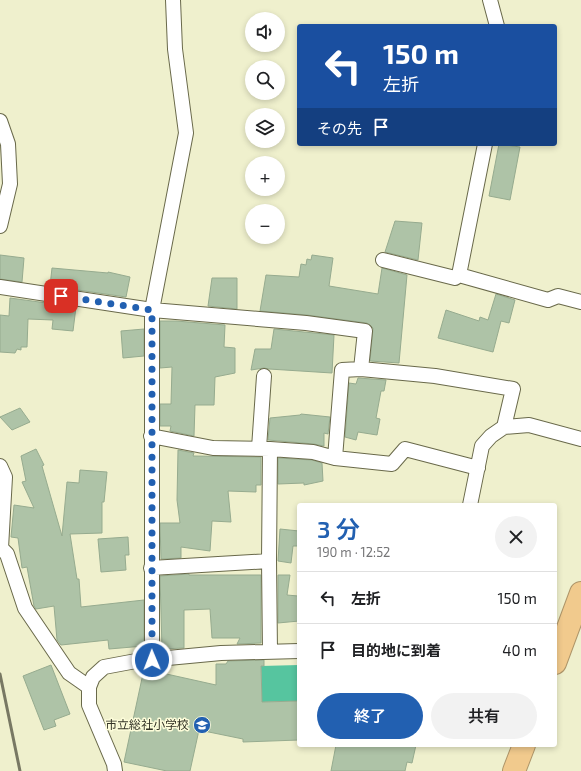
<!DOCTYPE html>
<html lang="ja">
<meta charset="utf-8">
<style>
:root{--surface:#fff;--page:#f2f2f2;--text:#202124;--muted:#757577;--line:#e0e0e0;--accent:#2260b1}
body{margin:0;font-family:"Exo 2","Noto Sans JP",sans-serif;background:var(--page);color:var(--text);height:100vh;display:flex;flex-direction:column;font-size:15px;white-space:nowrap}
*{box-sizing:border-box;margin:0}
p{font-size:13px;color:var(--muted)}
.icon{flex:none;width:22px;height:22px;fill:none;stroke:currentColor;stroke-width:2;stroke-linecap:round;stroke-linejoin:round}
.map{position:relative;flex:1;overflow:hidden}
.sheet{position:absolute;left:297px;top:503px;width:260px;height:244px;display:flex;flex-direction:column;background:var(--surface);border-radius:4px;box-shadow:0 2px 6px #0003}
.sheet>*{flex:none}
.guide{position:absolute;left:297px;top:24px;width:260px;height:122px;border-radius:4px;box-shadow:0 2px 6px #0003;background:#1a4fa0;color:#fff;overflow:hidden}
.buttons{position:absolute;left:245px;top:12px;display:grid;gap:8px}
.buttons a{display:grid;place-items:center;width:40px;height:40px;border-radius:50%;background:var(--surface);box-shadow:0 2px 6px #0003;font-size:20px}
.pin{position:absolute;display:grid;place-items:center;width:34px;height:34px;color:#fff;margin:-17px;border-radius:8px;box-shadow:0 2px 6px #0006}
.me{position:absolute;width:44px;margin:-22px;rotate:359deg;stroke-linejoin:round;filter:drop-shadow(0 0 3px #0008)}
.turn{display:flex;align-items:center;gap:14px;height:84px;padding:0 20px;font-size:18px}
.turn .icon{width:52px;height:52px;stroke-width:2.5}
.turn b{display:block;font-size:28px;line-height:34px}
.then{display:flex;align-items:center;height:38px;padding:0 20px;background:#0003;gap:8px;font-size:15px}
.round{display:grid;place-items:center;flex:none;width:42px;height:42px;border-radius:21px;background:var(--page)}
.summary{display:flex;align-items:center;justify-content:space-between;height:68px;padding:0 20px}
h1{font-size:24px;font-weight:600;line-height:30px;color:var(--accent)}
.cta{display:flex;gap:8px;margin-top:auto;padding:8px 20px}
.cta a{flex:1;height:46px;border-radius:24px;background:var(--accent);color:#fff;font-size:16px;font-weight:600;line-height:46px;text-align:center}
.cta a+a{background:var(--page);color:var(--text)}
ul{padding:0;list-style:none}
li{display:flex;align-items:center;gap:12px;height:52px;padding:0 20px;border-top:1px solid var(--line)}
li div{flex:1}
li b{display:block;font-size:15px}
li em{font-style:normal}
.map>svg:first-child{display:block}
</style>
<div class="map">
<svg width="581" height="771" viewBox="0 0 581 771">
<rect width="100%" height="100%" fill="#eff0cd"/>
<path fill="#56c59f" d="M299 665V701L262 702 261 666Z"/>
<path fill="#aec3a7" stroke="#96ab8f" d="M499 144 520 147 510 200 489 196Z
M395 221 422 223 418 260 385 252Z
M0 255 24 258 22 282 0 279Z
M312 255 333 258 329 286 378 294 382 268 407 275 399 363 370 361 373 328 367 323 307 315 260 311 266 275 299 277 301 264 306 265 307 259 311 260Z
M52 268 108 273V272L130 277 126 297 50 286Z
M212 278H237V309L208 306Z
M496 294 515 300 509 323 501 321 493 352 438 338 446 310 479 321 480 317 488 320Z
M10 298 76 307 73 331 52 329 53 320 28 319 27 347H21V350L17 349 15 353 0 352V315L9 316Z
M160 321H176L225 325 224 347 235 348V373L215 377 214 405H195L194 436 170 431 171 426H160V404H171L172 367 160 368Z
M144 329V356L123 358 121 331Z
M274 329 334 335 332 373 269 369 264 368 251 370 255 349H271Z
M358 378 386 380 384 391H381L376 418 380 419 377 435 358 432 356 440 345 437 349 383 356 384Z
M20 408 30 422 12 430 0 417Z
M301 414 330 417 328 434 324 433V446L314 444 268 440 270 418 300 415Z
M36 449 44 465 42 466 62 536 67 482 79 483 80 470 107 472 104 502H102V533L70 534 77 579H79L81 607 144 600V646L109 649 108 640 61 645 57 640 54 606 36 609 34 606 27 567 22 568 18 538 11 537 14 505 34 508 22 482 26 481 21 456Z
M178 450 194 453 193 456 261 457V485H256V492L228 491 231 522 212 521 210 551 181 547V558L161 559 160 523H180L177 500Z
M278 458 312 460 322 463 323 481 304 485V483L278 484Z
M280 529 299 531V546H293L291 563 278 561Z
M128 537 129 555H125L126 570 101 572 98 539Z
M189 574V575H261V643L237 644 240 638H212L210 609 184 610V648L162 649 160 576Z
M278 575H290L287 595 298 596 299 621 278 623Z
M264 660V666H261L262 702 299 701V740L243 742V739L199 730 190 771H167L124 762 144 669 216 685V664H226L228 661Z
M51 665 70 714 54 720 56 726 44 730 23 676Z
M336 745H416L412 763 407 762 405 771H331Z"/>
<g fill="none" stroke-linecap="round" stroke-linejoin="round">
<defs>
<path id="street" d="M490 0 497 26
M0 121 8 144 10 184 0 226
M485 144 459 275 548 300 558 296 581 302
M383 260 455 278 459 275
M0 287 152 310 306 323 365 331 361 369 435 376 513 389 504 427 529 425 581 439
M151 436 213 448 270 449 313 452 335 458 392 464 405 449 478 468
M259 448 264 376
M270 449 269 561 270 652
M335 458 342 370 361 369
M0 466 5 477 1 548
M470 505 482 446 491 436 504 427
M0 547 7 554 25 608 69 673 89 687
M151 568 269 561
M152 661V310L186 133 175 49 173 0
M115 771 114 764 89 705V687L93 677 104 667 136 661 221 653 299 651"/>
<path id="highway" d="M555 663 581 593
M514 771 524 745"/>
</defs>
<use href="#street" stroke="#69694a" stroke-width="16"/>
<use href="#highway" stroke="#ae9569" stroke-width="24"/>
<use href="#street" stroke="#fff" stroke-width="14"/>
<use href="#highway" stroke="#f1ca8d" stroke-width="22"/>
<path stroke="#787863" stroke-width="3" d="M0 674 20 771"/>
</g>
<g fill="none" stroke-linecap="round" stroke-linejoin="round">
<path stroke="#2260b1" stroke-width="7" stroke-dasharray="0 12.6" d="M61 296 152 310V660"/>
</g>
<defs>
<symbol id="school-disc" viewBox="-11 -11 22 22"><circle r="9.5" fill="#2260b1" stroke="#fdfdda"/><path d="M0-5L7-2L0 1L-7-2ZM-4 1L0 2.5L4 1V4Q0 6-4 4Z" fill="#fff"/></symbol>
</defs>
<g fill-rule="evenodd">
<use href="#school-disc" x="192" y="715" width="20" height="20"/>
</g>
<g text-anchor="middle" stroke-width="3" stroke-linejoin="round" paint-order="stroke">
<g font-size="12" fill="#333326" stroke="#fdfdda" text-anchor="end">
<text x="189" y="729">市立総社小学校</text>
</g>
</g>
</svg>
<div class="buttons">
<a><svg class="icon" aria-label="sound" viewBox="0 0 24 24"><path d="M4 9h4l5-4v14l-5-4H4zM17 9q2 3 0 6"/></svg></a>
<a><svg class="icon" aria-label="search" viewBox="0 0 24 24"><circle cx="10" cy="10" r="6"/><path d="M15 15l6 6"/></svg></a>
<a><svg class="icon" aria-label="layers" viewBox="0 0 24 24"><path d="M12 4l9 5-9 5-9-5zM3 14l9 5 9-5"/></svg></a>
<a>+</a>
<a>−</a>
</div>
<div class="pin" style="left:61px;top:296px;background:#d93025"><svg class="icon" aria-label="arrive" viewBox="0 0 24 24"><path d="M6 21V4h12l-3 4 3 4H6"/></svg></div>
<svg class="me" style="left:152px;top:660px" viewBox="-20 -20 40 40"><circle r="17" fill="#2260b1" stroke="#fff" stroke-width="3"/><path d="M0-11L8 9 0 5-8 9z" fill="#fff"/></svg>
<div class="guide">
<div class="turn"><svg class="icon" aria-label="left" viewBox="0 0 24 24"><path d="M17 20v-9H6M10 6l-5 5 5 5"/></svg><div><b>150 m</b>左折</div></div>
<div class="then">その先<svg class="icon" aria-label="arrive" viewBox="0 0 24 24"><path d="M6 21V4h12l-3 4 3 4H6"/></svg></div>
</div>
<section class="sheet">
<div class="summary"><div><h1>3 分</h1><p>190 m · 12:52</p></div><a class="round"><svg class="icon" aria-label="close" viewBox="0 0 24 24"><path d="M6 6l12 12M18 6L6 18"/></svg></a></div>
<ul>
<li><svg class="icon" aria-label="left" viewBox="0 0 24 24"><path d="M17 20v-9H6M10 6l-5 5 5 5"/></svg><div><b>左折</b></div><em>150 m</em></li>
<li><svg class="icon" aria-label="arrive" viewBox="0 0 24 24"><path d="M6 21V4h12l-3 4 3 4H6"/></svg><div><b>目的地に到着</b></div><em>40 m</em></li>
</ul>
<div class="cta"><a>終了</a><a>共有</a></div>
</section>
</div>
